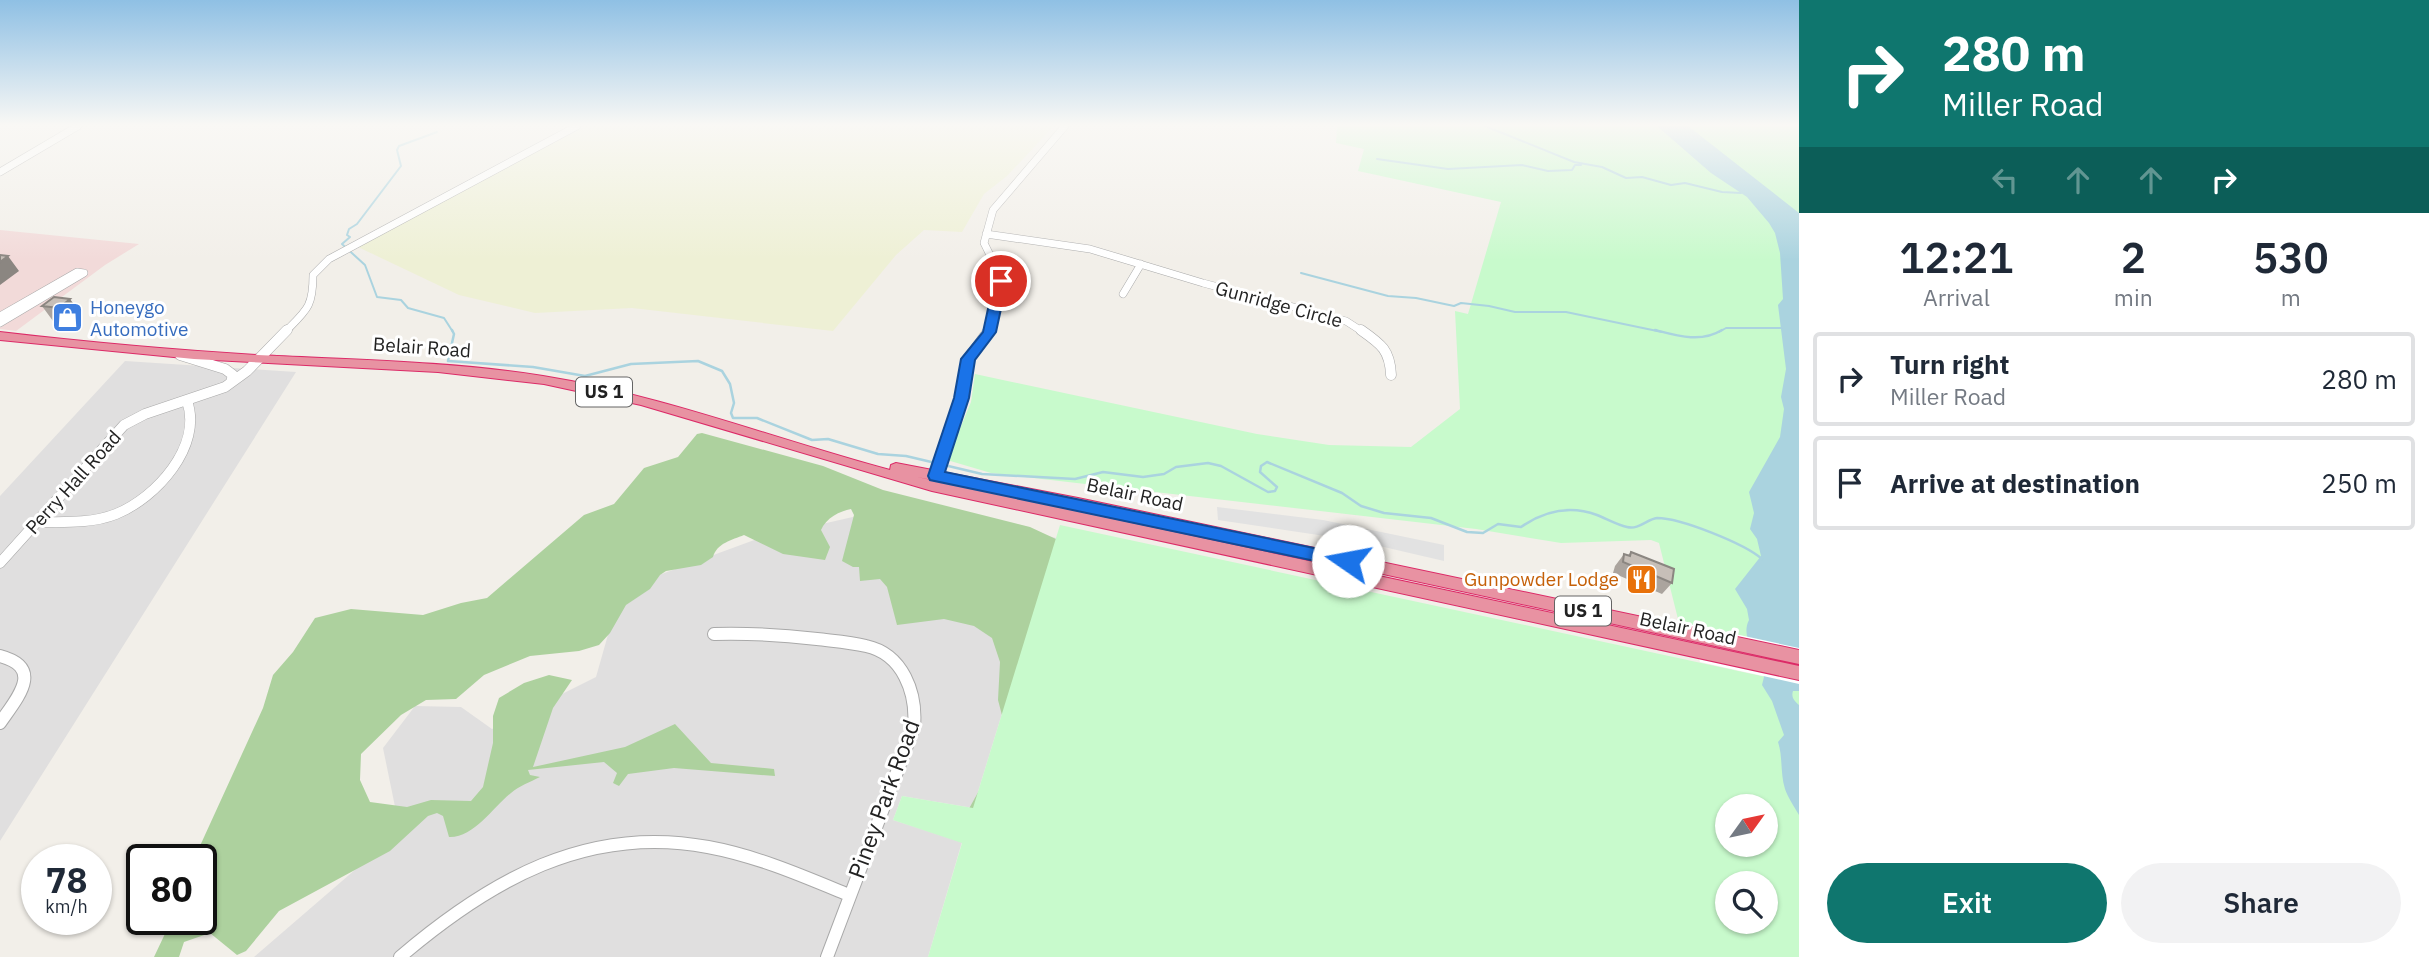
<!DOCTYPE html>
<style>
:root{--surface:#fff;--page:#f2f2f3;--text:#1f2937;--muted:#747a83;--line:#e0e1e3;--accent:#0f766e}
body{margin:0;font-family:"IBM Plex Sans",sans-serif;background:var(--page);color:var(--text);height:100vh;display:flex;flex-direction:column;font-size:26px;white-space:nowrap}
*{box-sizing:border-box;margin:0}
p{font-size:23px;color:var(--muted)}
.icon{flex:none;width:38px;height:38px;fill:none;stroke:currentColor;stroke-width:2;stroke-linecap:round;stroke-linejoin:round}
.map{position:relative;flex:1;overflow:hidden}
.drawer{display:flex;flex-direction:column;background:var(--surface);width:630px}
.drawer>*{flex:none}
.guide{background:#0f766e;color:#fff;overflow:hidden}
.needle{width:46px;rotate:57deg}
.tools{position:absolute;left:1715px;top:794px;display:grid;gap:14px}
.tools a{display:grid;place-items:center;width:63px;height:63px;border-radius:50%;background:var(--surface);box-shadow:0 2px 5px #0004;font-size:35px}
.speed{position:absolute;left:21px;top:844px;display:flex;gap:14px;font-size:35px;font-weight:700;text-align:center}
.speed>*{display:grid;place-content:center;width:91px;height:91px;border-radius:50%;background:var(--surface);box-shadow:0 2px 5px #0004;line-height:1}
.speed small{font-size:18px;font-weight:400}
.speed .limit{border:4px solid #111;border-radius:10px;background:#fff;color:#111}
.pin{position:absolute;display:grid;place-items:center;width:60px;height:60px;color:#fff;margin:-30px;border:4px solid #fff;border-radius:50%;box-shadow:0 2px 7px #0007}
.me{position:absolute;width:77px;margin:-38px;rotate:282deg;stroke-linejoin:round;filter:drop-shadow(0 0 5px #0008)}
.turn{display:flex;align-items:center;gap:24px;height:147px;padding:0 28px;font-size:32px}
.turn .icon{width:91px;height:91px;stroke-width:2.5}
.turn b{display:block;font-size:49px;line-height:60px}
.lanes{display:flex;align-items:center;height:66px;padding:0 28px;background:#0003;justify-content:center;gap:35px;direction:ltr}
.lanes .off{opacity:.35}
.eta{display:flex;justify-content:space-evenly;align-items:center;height:119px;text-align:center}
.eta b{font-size:42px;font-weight:600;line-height:49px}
.cta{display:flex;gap:14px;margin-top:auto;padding:14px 28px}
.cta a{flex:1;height:80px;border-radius:42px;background:var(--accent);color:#fff;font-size:28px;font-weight:600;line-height:80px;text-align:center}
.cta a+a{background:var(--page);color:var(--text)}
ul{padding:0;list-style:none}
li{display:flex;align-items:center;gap:21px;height:94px;margin:0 14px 10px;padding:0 14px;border:4px solid var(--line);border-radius:7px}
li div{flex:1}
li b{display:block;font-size:26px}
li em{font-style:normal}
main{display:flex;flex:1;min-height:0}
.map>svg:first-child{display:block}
</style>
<main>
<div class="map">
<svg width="1799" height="957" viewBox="0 0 1799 957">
<rect width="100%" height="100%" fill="#f2efe9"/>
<path fill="#e0dfdf" d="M125 361 296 372 0 841V496Z
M879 511 980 517 1056 538 973 808 902 796 893 820 962 842 928 957H254L400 831 383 748 415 706 461 707 492 729 596 677 621 589 757 539Z"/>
<path fill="#f2dad9" d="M0 230 139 244 105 265 16 331 0 329Z"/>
<path fill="#eef0d5" d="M585 126H1054L1007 176 984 194 962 232 924 230 896 255 833 331 632 308 535 313 459 295 358 247Z"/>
<path fill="#add19e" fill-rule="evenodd" d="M702 433 823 466 883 490 1030 527 1058 540 1768 777 1799 957 965 849 966 814 991 769 1004 723 998 700 1000 662 992 638 974 626 944 619 897 625 887 587 880 579 860 581 859 567H853L842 561 854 515 851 509C840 511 826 518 821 530L830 547 825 560 783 554 744 535C732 540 717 543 713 557L701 565 666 571 660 575 650 589 626 605 610 633 599 645 579 651 530 656 484 675 456 699 426 700 401 715 361 754 360 780 370 802 407 807 431 800 471 801 483 787 493 743V716L499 698 524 683 549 675 572 680 553 708 533 767 625 747 675 724 711 763 774 769 775 776 674 768 628 774 619 786 613 783 617 773 604 762 528 770 530 775 540 777C530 782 519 786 511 793 493 807 474 838 449 837L443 816 437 813 428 816 390 851 279 911 246 951 237 955 210 933 184 942 179 957H154L172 919H201V859H194L263 708 273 675 293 652 315 618 351 609 423 615 461 603 487 598 584 515 614 504 644 468 678 457 697 434ZM1727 807H1766V845H1727ZM1727 884H1766V922H1727Z"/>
<path fill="#c8facc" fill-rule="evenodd" d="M1337 126H1799V648L1679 623 1659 543 1651 540 1561 543 1476 529 991 473 947 460 971 402 975 374 1257 434 1329 445 1411 447 1460 409 1455 311 1468 314 1501 202 1358 171 1364 149 1336 143Z
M1060 525 1799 684V957H928L962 843 893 820 902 796 973 808ZM1727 807H1766V845H1727ZM1727 884H1766V922H1727Z"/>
<path fill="#e2e2e2" d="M1217 507 1323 520 1444 545V561L1358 541 1218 520Z"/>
<path fill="#aad3df" d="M1657 126H1688L1799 213V691H1793C1791 697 1794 701 1799 705V815C1794 806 1788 798 1785 789 1780 773 1783 757 1778 742L1784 735 1772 701 1762 685 1764 677C1757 660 1740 637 1749 620L1747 609 1735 589 1761 556 1757 539 1750 529 1754 513 1749 492 1780 437 1784 409 1781 397 1786 369 1778 305 1783 299 1780 253 1775 233 1769 223 1747 197 1711 173Z"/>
<path fill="#fff" d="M1689 624 1799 648V684L1700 662Z"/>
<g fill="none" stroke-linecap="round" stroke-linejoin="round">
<path stroke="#aad3df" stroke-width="2" d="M1485 126 1574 162 1602 167 1626 178 1642 177 1671 185 1685 183 1722 192 1741 193
M437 132 399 146 397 150 401 166 357 224 349 229 347 235 350 237 342 244 365 265 377 297 401 300 408 308 444 318 453 332
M1377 159 1448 169 1522 165 1548 171 1572 170 1575 165H1581
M1301 273 1388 296 1416 298 1454 306 1461 303 1489 306 1515 312H1566L1662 332
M1719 332 1726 328H1782"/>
<path stroke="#aad3df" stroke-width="2.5" d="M452 330 454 334 448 361 533 367 585 376 631 364 698 361 722 371 730 384 734 403 731 413 733 418H757L812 440 828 439 878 454 906 456 982 474 1075 479 1103 472 1143 477 1164 474 1176 467 1208 463 1221 466 1268 492 1275 491 1277 487 1260 472 1261 466 1267 462 1342 493 1361 506 1384 513 1431 518 1467 532 1483 533 1498 524 1521 527C1544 511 1570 505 1597 515 1607 519 1617 525 1627 527 1639 530 1647 519 1657 518 1681 518 1745 544 1762 559
M1655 330C1678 336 1701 343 1722 330"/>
<defs>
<path id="minor-far2" d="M0 172 78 126
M986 234 1090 249 1203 283 1346 321 1363 332
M1123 294 1141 264
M0 316 77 272 84 273 0 323
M285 332C307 310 313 307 313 275L329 259 577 126
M989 332 1000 275 984 243 993 210 1065 126"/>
<path id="minor-far1" d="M1361 330C1381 344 1390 350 1391 375
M180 355 225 369 233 375 231 382
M936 476 961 398 968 359 989 330
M36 522C62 522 91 524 116 514 156 498 203 446 187 401
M0 563 124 425 145 414 225 387 247 371 287 330"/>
<path id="minor" d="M714 634C749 633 782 635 817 639 833 641 850 642 866 646 903 654 917 693 914 727L827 957
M0 656C45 668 17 698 0 723
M400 957C489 881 587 824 708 847 757 856 803 876 849 895"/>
<path id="highway" d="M0 332C86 342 172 350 258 355 353 360 449 361 543 376 662 395 774 439 890 470L891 465 896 463 1078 498 1799 650V664L1078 508 917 477 1799 666V680L932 491 641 405 544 384 438 372 194 359 0 340Z"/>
</defs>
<use href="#minor-far2" stroke="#a9a9a9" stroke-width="8"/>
<use href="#minor-far1" stroke="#a9a9a9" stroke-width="11"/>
<use href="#minor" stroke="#a9a9a9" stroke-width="14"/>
<use href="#highway" stroke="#dc2a67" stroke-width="2"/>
<use href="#minor-far2" stroke="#fff" stroke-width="7"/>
<use href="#minor-far1" stroke="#fff" stroke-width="10"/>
<use href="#minor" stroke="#fff" stroke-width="12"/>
<use href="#highway" fill="#e892a2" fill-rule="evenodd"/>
</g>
<path fill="#aba49e" d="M54 297 81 314 70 323 53 321 42 306Z
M1631 552 1672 583 1662 594 1613 573 1615 566 1624 554 1628 555Z"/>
<path fill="#8b8681" d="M8 256 19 271 0 285V262Z
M70 299 81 314 70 323 59 308Z"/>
<path fill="#c7bfb8" stroke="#8b8681" stroke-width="2" d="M0 255 8 256 0 262Z
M54 297 70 299 59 308 42 306Z
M1631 552 1674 569 1672 583 1623 562 1624 554 1630 556Z"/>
<linearGradient id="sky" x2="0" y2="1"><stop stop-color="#8fc0e4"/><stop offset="0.48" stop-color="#f9f8f5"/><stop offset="1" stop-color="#f9f8f5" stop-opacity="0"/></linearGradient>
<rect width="1799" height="260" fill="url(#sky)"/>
<path fill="#1a73e8" stroke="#114b97" stroke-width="2" d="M1001 277 1007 281 996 332 975 360 969 398 945 472 1348 555 1354 557 1357 561 1354 566 1348 568 930 480 928 476 954 398 961 359 983 332 994 281Z"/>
<defs>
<symbol id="shop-square" viewBox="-11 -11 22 22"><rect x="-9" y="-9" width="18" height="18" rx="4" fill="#3f7fe0" stroke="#fff"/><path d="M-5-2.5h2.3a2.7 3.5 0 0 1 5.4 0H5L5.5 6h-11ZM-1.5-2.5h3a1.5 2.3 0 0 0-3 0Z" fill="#fff"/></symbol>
<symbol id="restaurant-square" viewBox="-11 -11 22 22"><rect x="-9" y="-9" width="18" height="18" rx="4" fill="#e8710a" stroke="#fff"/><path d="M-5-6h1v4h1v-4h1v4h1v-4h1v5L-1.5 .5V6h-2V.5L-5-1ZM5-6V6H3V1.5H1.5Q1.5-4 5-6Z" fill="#fff"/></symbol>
</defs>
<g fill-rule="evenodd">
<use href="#shop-square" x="50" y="300" width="35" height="35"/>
<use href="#restaurant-square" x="1624" y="562" width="35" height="35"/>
</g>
<g text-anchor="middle" stroke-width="6" stroke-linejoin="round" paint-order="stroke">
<g fill="#fff" stroke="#646464" stroke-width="2">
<rect x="576" y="377.5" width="56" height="29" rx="5"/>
<rect x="1555" y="596.5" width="56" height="29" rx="5"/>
</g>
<g font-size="18" font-weight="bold" fill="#222">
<text x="604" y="398">US 1</text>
<text x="1583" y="617">US 1</text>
</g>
<g font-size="19" fill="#222" stroke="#fff">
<text transform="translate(1279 304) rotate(15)" y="7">Gunridge Circle</text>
<text transform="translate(422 347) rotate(4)" y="7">Belair Road</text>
<text transform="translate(73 482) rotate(-48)" y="7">Perry Hall Road</text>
<text transform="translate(1135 494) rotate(12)" y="7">Belair Road</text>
<text transform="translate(1688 628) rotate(12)" y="7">Belair Road</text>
</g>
<g font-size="19" fill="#366cbe" stroke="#fff" text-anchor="start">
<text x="90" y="314">Honeygo<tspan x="90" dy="22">Automotive</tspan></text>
</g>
<g font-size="19" fill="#c56008" stroke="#fff" text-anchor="end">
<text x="1619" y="586">Gunpowder Lodge</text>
</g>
<g font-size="23" fill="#222" stroke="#fff">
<text transform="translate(884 799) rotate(-70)" y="8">Piney Park Road</text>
</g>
</g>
</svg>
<div class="tools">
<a><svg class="needle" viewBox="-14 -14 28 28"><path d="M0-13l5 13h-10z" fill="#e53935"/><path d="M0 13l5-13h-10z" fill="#747a83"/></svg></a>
<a><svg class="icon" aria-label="search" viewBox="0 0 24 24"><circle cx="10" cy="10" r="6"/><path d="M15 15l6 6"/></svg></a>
</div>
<div class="speed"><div>78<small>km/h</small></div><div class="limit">80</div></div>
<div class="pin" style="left:1001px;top:281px;background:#d93025"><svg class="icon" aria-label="arrive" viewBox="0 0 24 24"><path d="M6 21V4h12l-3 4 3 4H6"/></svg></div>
<svg class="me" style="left:1348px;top:561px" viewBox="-20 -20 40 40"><circle r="19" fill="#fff"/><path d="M0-13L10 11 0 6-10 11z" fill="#1a73e8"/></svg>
</div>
<section class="drawer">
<div class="guide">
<div class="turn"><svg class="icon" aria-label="right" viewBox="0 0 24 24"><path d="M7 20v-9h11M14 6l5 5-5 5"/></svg><div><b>280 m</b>Miller Road</div></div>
<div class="lanes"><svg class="icon off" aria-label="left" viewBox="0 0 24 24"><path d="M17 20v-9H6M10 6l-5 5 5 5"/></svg><svg class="icon off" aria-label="ahead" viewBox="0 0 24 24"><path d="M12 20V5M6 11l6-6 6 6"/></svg><svg class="icon off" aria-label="ahead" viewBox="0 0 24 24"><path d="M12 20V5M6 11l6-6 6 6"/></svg><svg class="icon" aria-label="right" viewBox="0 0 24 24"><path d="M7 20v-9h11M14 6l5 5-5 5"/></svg></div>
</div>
<div class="eta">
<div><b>12:21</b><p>Arrival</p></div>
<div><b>2</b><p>min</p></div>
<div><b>530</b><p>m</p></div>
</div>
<ul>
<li><svg class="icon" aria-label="right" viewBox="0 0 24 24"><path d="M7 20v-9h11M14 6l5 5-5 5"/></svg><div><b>Turn right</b><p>Miller Road</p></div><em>280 m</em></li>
<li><svg class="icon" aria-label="arrive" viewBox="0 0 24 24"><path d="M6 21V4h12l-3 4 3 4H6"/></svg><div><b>Arrive at destination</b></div><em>250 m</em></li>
</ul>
<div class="cta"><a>Exit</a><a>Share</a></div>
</section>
</main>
